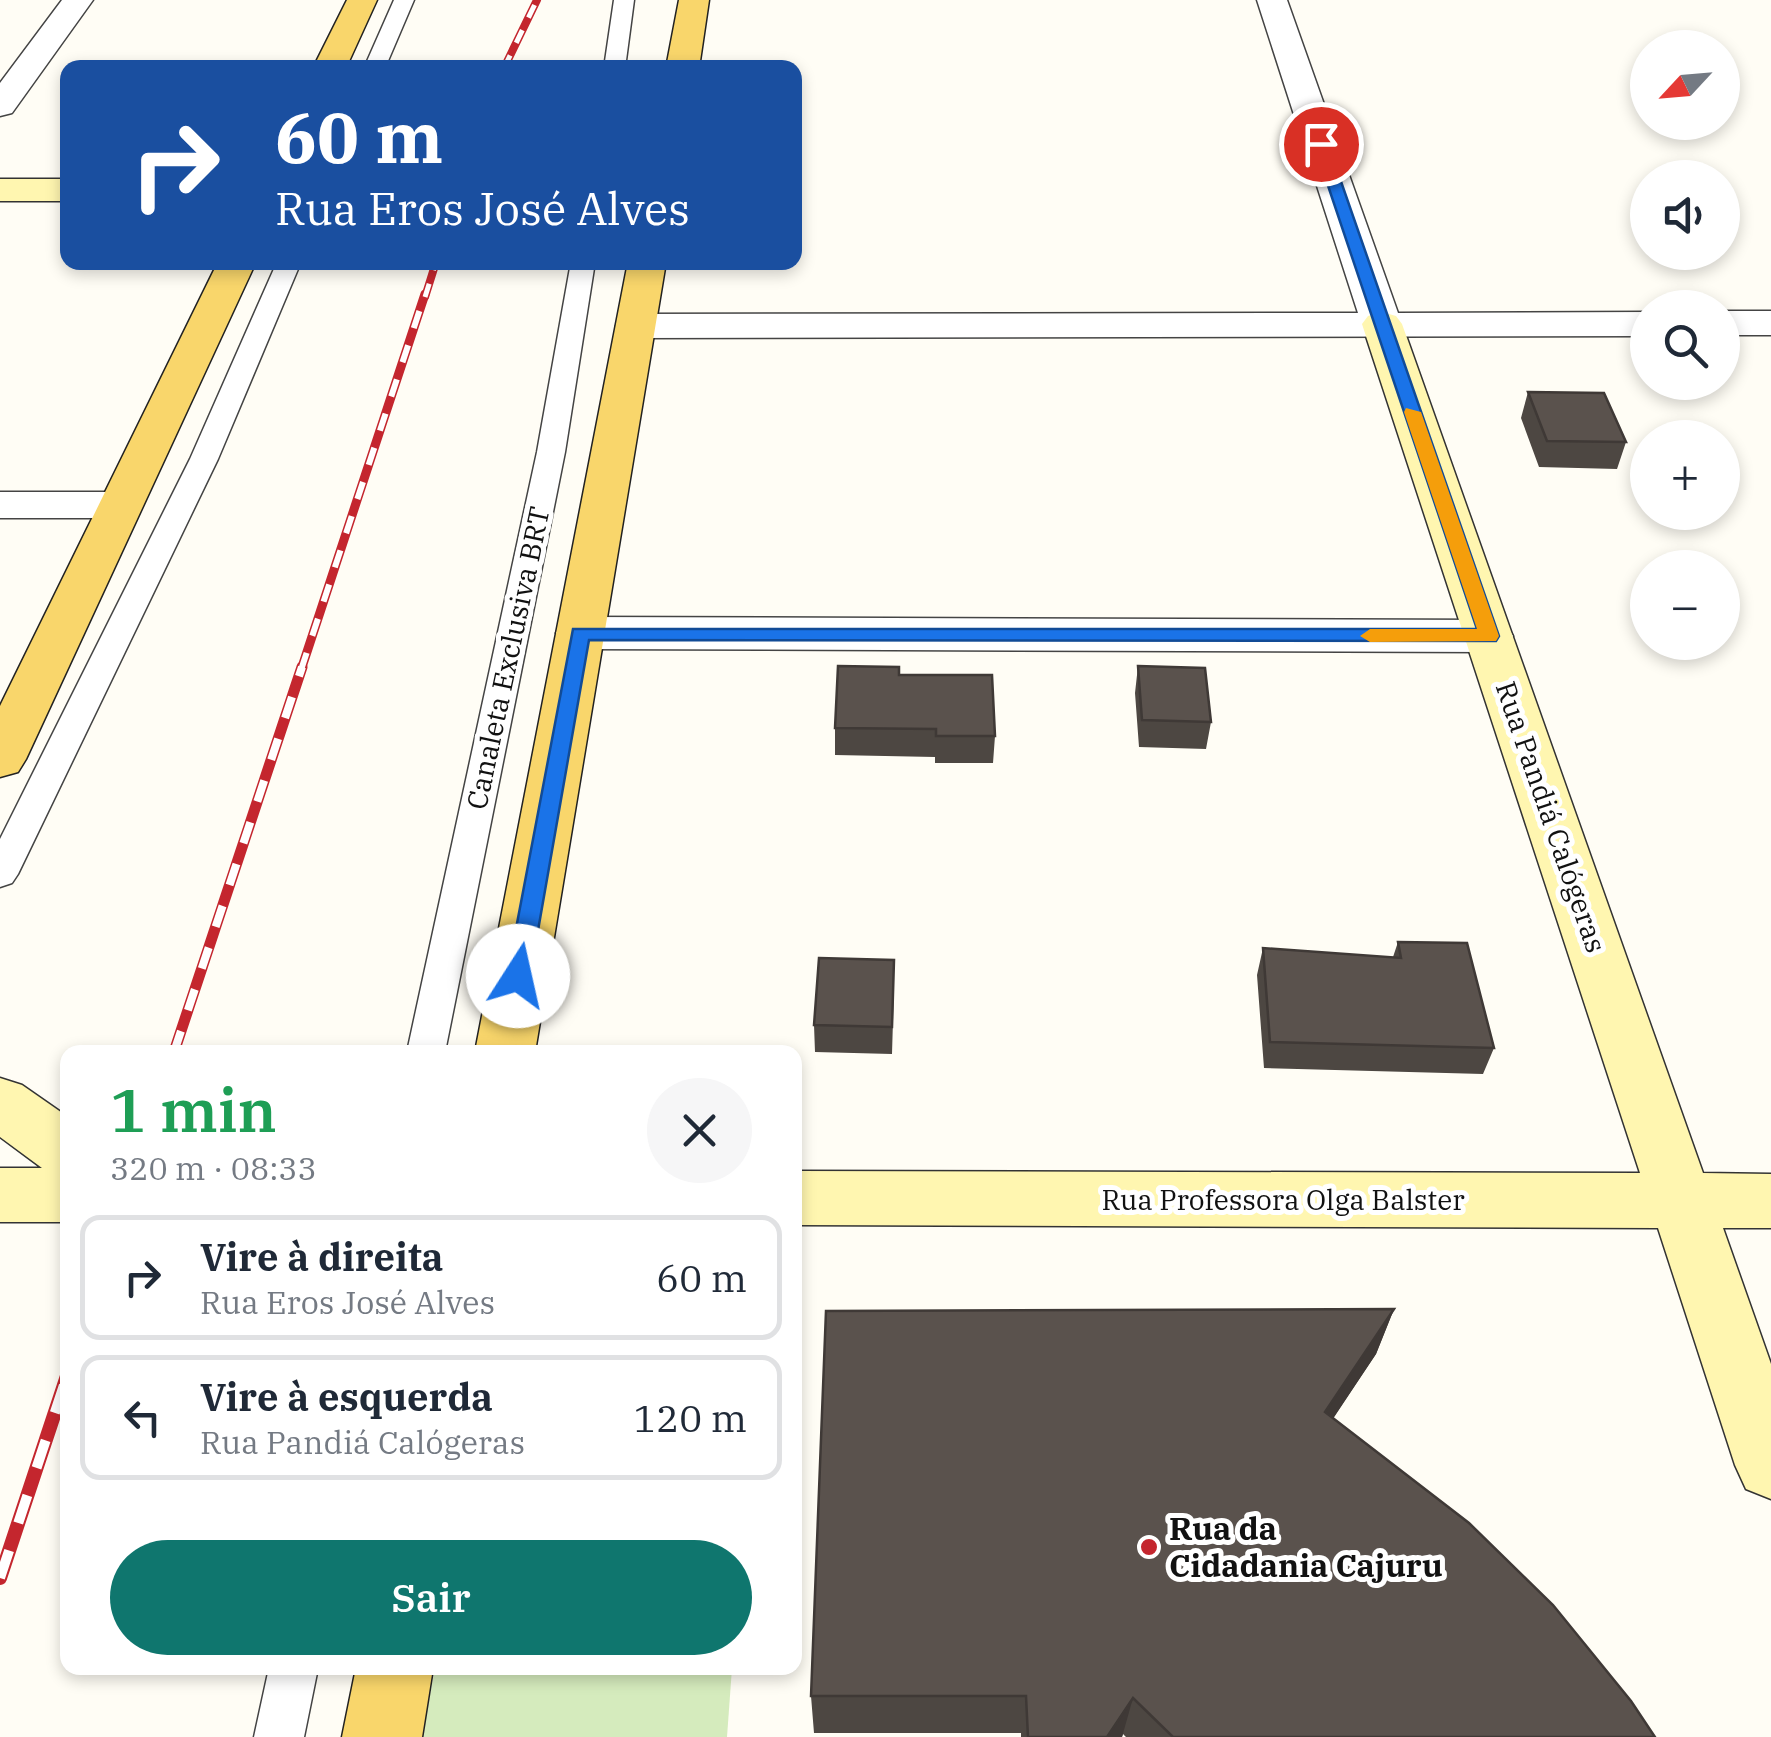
<!DOCTYPE html>
<html lang="pt">
<meta charset="utf-8">
<style>
:root{--surface:#fff;--page:#f6f6f7;--text:#1f2937;--muted:#747a83;--line:#e0e1e3;--accent:#0f766e}
body{margin:0;font-family:"IBM Plex Serif",serif;background:var(--page);color:var(--text);height:100vh;display:flex;flex-direction:column;font-size:38px;white-space:nowrap}
*{box-sizing:border-box;margin:0}
p{font-size:32px;color:var(--muted)}
.icon{flex:none;width:55px;height:55px;fill:none;stroke:currentColor;stroke-width:2;stroke-linecap:round;stroke-linejoin:round}
.map{position:relative;flex:1;overflow:hidden}
.sheet{position:absolute;left:60px;top:1045px;width:742px;height:630px;display:flex;flex-direction:column;background:var(--surface);border-radius:20px;box-shadow:0 5px 15px #0003}
.sheet>*{flex:none}
.hud{position:absolute;left:60px;top:60px;width:742px;height:210px;border-radius:20px;box-shadow:0 5px 15px #0003;background:#1a4fa0;color:#fff;overflow:hidden}
.needle{width:65px;rotate:244deg}
.controls{position:absolute;left:1630px;top:30px;display:grid;gap:20px}
.controls a{display:grid;place-items:center;width:110px;height:110px;border-radius:50%;background:var(--surface);box-shadow:0 5px 15px #0003;font-size:50px}
.pin{position:absolute;display:grid;place-items:center;width:85px;height:85px;color:#fff;margin:-42px;border:5px solid #fff;border-radius:50%;box-shadow:0 2px 10px #0007}
.me{position:absolute;width:110px;margin:-55px;rotate:10deg;stroke-linejoin:round;filter:drop-shadow(0 0 8px #0008)}
.turn{display:flex;align-items:center;gap:35px;height:210px;padding:0 50px;font-size:45px}
.turn .icon{width:130px;height:130px;stroke-width:2.5}
.turn b{display:block;font-size:70px;line-height:85px}
.round{display:grid;place-items:center;flex:none;width:105px;height:105px;border-radius:52px;background:var(--page)}
.head{display:flex;align-items:center;justify-content:space-between;height:170px;padding:0 50px}
h1{font-size:60px;font-weight:600;line-height:75px;color:#1e9e55}
.primary-button{display:flex;gap:20px;margin-top:auto;padding:20px 50px}
.primary-button a{flex:1;height:115px;border-radius:60px;background:var(--accent);color:#fff;font-size:40px;font-weight:600;line-height:115px;text-align:center}
ul{padding:0;list-style:none}
li{display:flex;align-items:center;gap:30px;height:125px;margin:0 20px 15px;padding:0 30px;border:5px solid var(--line);border-radius:20px}
li div{flex:1}
li b{display:block;font-size:38px}
li em{font-style:normal}
.map>svg:first-child{display:block}
</style>
<div class="map">
<svg width="1771" height="1737" viewBox="0 0 1771 1737">
<rect width="100%" height="100%" fill="#fffdf5"/>
<path fill="#d5ebbd" d="M435 1668H732L727 1737H422Z"/>
<g fill="none" stroke-linecap="round" stroke-linejoin="round">
<defs>
<path id="lane" d="M394 0H414L385 68H364Z
M614 0H634L625 68H604Z
M277 262H301L218 459 18 874 12 883 0 887V839L190 459Z
M571 262H595L565 452 445 1052H407L537 452Z
M269 1668H318L304 1737H254Z"/>
<path id="street" d="M62 0H93L12 113 0 116V83Z
M1257 0H1287L1398 313 1648 312V336L636 338 622 334 616 326 622 318 636 314 1358 313Z
M1722 311H1771V335H1722Z
M0 492H120L136 495 142 505 136 515 120 518H0Z
M580 617 1489 620 1506 625 1513 636 1506 647 1489 652 580 649 563 644 556 633 563 622Z"/>
<path id="secondary" d="M0 179H68V201H0Z
M1382 312 1396 316 1402 324 1703 1173 1771 1174V1228H1723L1771 1364V1499L1746 1489 1735 1465 1658 1228 795 1225V1171L1640 1173 1362 324 1368 316Z
M0 1078 22 1085 68 1117V1222H0V1168H42L0 1137Z"/>
<path id="primary" d="M347 0H377L346 68H313Z
M679 0H709L699 68H666Z
M218 262H256L26 759 18 772 0 777V706Z
M628 262H666L535 1052H475Z
M356 1668H433L422 1737H342Z"/>
</defs>
<use href="#lane" stroke="#444" stroke-width="3"/>
<use href="#street" stroke="#444" stroke-width="3"/>
<use href="#secondary" stroke="#333" stroke-width="3"/>
<use href="#primary" stroke="#222" stroke-width="3"/>
<use href="#lane" fill="#fff" fill-rule="evenodd"/>
<use href="#street" fill="#fff" fill-rule="evenodd"/>
<use href="#secondary" fill="#fff6b0" fill-rule="evenodd"/>
<use href="#primary" fill="#f9d66b" fill-rule="evenodd"/>
<defs>
<path id="rail-far3" d="M504 68 537 0
M425 297 436 262"/>
<path id="rail-far2" d="M301 670 425 294"/>
<path id="rail-far1" d="M174 1052 302 667"/>
<path id="rail" d="M0 1578 68 1373"/>
</defs>
<use href="#rail-far3" stroke="#c4262e" stroke-width="8"/>
<use href="#rail-far2" stroke="#c4262e" stroke-width="9"/>
<use href="#rail-far1" stroke="#c4262e" stroke-width="11"/>
<use href="#rail" stroke="#c4262e" stroke-width="14"/>
<use href="#rail-far3" stroke="#fff" stroke-width="5" stroke-dasharray="14" stroke-linecap="butt"/>
<use href="#rail-far2" stroke="#fff" stroke-width="6" stroke-dasharray="18" stroke-linecap="butt"/>
<use href="#rail-far1" stroke="#fff" stroke-width="8" stroke-dasharray="22" stroke-linecap="butt"/>
<use href="#rail" stroke="#fff" stroke-width="10" stroke-dasharray="29" stroke-linecap="butt"/>
</g>
<path fill="#4d4742" d="M1528 392 1626 442 1617 469 1539 467 1521 418Z
M1138 666 1211 722 1206 749 1139 747 1135 693Z
M899 675 995 736 993 763H935V757L835 755V728Z
M1398 942 1494 1048 1483 1074 1264 1068 1257 975 1263 948 1393 957Z
M894 987 892 1054 815 1052 814 1025Z
M1394 1309 1376 1354 1333 1418 1655 1737H1126L1123 1734 1122 1737H1021V1733H814L811 1696Z"/>
<path fill="#3f3936" d="M1394 1309 1376 1354 1309 1455 1325 1412Z
M1133 1698 1122 1737H1107Z"/>
<path fill="#5a524d" stroke="#3f3936" stroke-width="2.5" d="M1528 392 1604 393 1626 442 1547 441Z
M838 666 899 667V675H992L995 736H936V729L835 728Z
M1138 666 1205 668 1211 722 1142 720Z
M1398 942 1467 943 1494 1048 1270 1042 1263 948 1401 958Z
M819 958 894 960 892 1027 814 1025Z
M1394 1309 1325 1412 1469 1523 1553 1605 1631 1701 1655 1737H1173L1133 1698 1107 1737H1028L1026 1696H811L826 1311Z"/>
<path fill="#1a73e8" stroke="#114b97" stroke-width="2.5" d="M1321 140 1328 144 1499 636 1496 641 589 640 530 976 527 983H510L507 976 573 629H1477L1314 144Z"/>
<path fill="#f59e0b" d="M1406 408 1421 412 1499 636 1496 641 1370 642 1360 636 1370 629H1477L1404 412Z"/>
<circle fill="#c4262e" stroke="#fff" stroke-width="4" cx="1149" cy="1547" r="10"/>
<g text-anchor="middle" stroke-width="10" stroke-linejoin="round" paint-order="stroke">
<g font-size="28" fill="#111" stroke="#fff">
<text transform="translate(508 658) rotate(-78)" y="10">Canaleta Exclusiva BRT</text>
<text transform="translate(1551 817) rotate(71)" y="10">Rua Pandiá Calógeras</text>
<text x="1283" y="1210">Rua Professora Olga Balster</text>
</g>
<g font-size="32" font-weight="bold" fill="#111" stroke="#fff" text-anchor="start">
<text x="1169" y="1540">Rua da<tspan x="1169" dy="37">Cidadania Cajuru</tspan></text>
</g>
</g>
</svg>
<div class="controls">
<a><svg class="needle" viewBox="-14 -14 28 28"><path d="M0-13l5 13h-10z" fill="#e53935"/><path d="M0 13l5-13h-10z" fill="#747a83"/></svg></a>
<a><svg class="icon" aria-label="sound" viewBox="0 0 24 24"><path d="M4 9h4l5-4v14l-5-4H4zM17 9q2 3 0 6"/></svg></a>
<a><svg class="icon" aria-label="search" viewBox="0 0 24 24"><circle cx="10" cy="10" r="6"/><path d="M15 15l6 6"/></svg></a>
<a>+</a>
<a>−</a>
</div>
<div class="pin" style="left:1321px;top:144px;background:#d93025"><svg class="icon" aria-label="arrive" viewBox="0 0 24 24"><path d="M6 21V4h12l-3 4 3 4H6"/></svg></div>
<svg class="me" style="left:518px;top:976px" viewBox="-20 -20 40 40"><circle r="19" fill="#fff"/><path d="M0-13L10 11 0 6-10 11z" fill="#1a73e8"/></svg>
<div class="hud">
<div class="turn"><svg class="icon" aria-label="right" viewBox="0 0 24 24"><path d="M7 20v-9h11M14 6l5 5-5 5"/></svg><div><b>60 m</b>Rua Eros José Alves</div></div>
</div>
<section class="sheet">
<div class="head"><div><h1>1 min</h1><p>320 m · 08:33</p></div><a class="round"><svg class="icon" aria-label="close" viewBox="0 0 24 24"><path d="M6 6l12 12M18 6L6 18"/></svg></a></div>
<ul>
<li><svg class="icon" aria-label="right" viewBox="0 0 24 24"><path d="M7 20v-9h11M14 6l5 5-5 5"/></svg><div><b>Vire à direita</b><p>Rua Eros José Alves</p></div><em>60 m</em></li>
<li><svg class="icon" aria-label="left" viewBox="0 0 24 24"><path d="M17 20v-9H6M10 6l-5 5 5 5"/></svg><div><b>Vire à esquerda</b><p>Rua Pandiá Calógeras</p></div><em>120 m</em></li>
</ul>
<div class="primary-button"><a>Sair</a></div>
</section>
</div>
